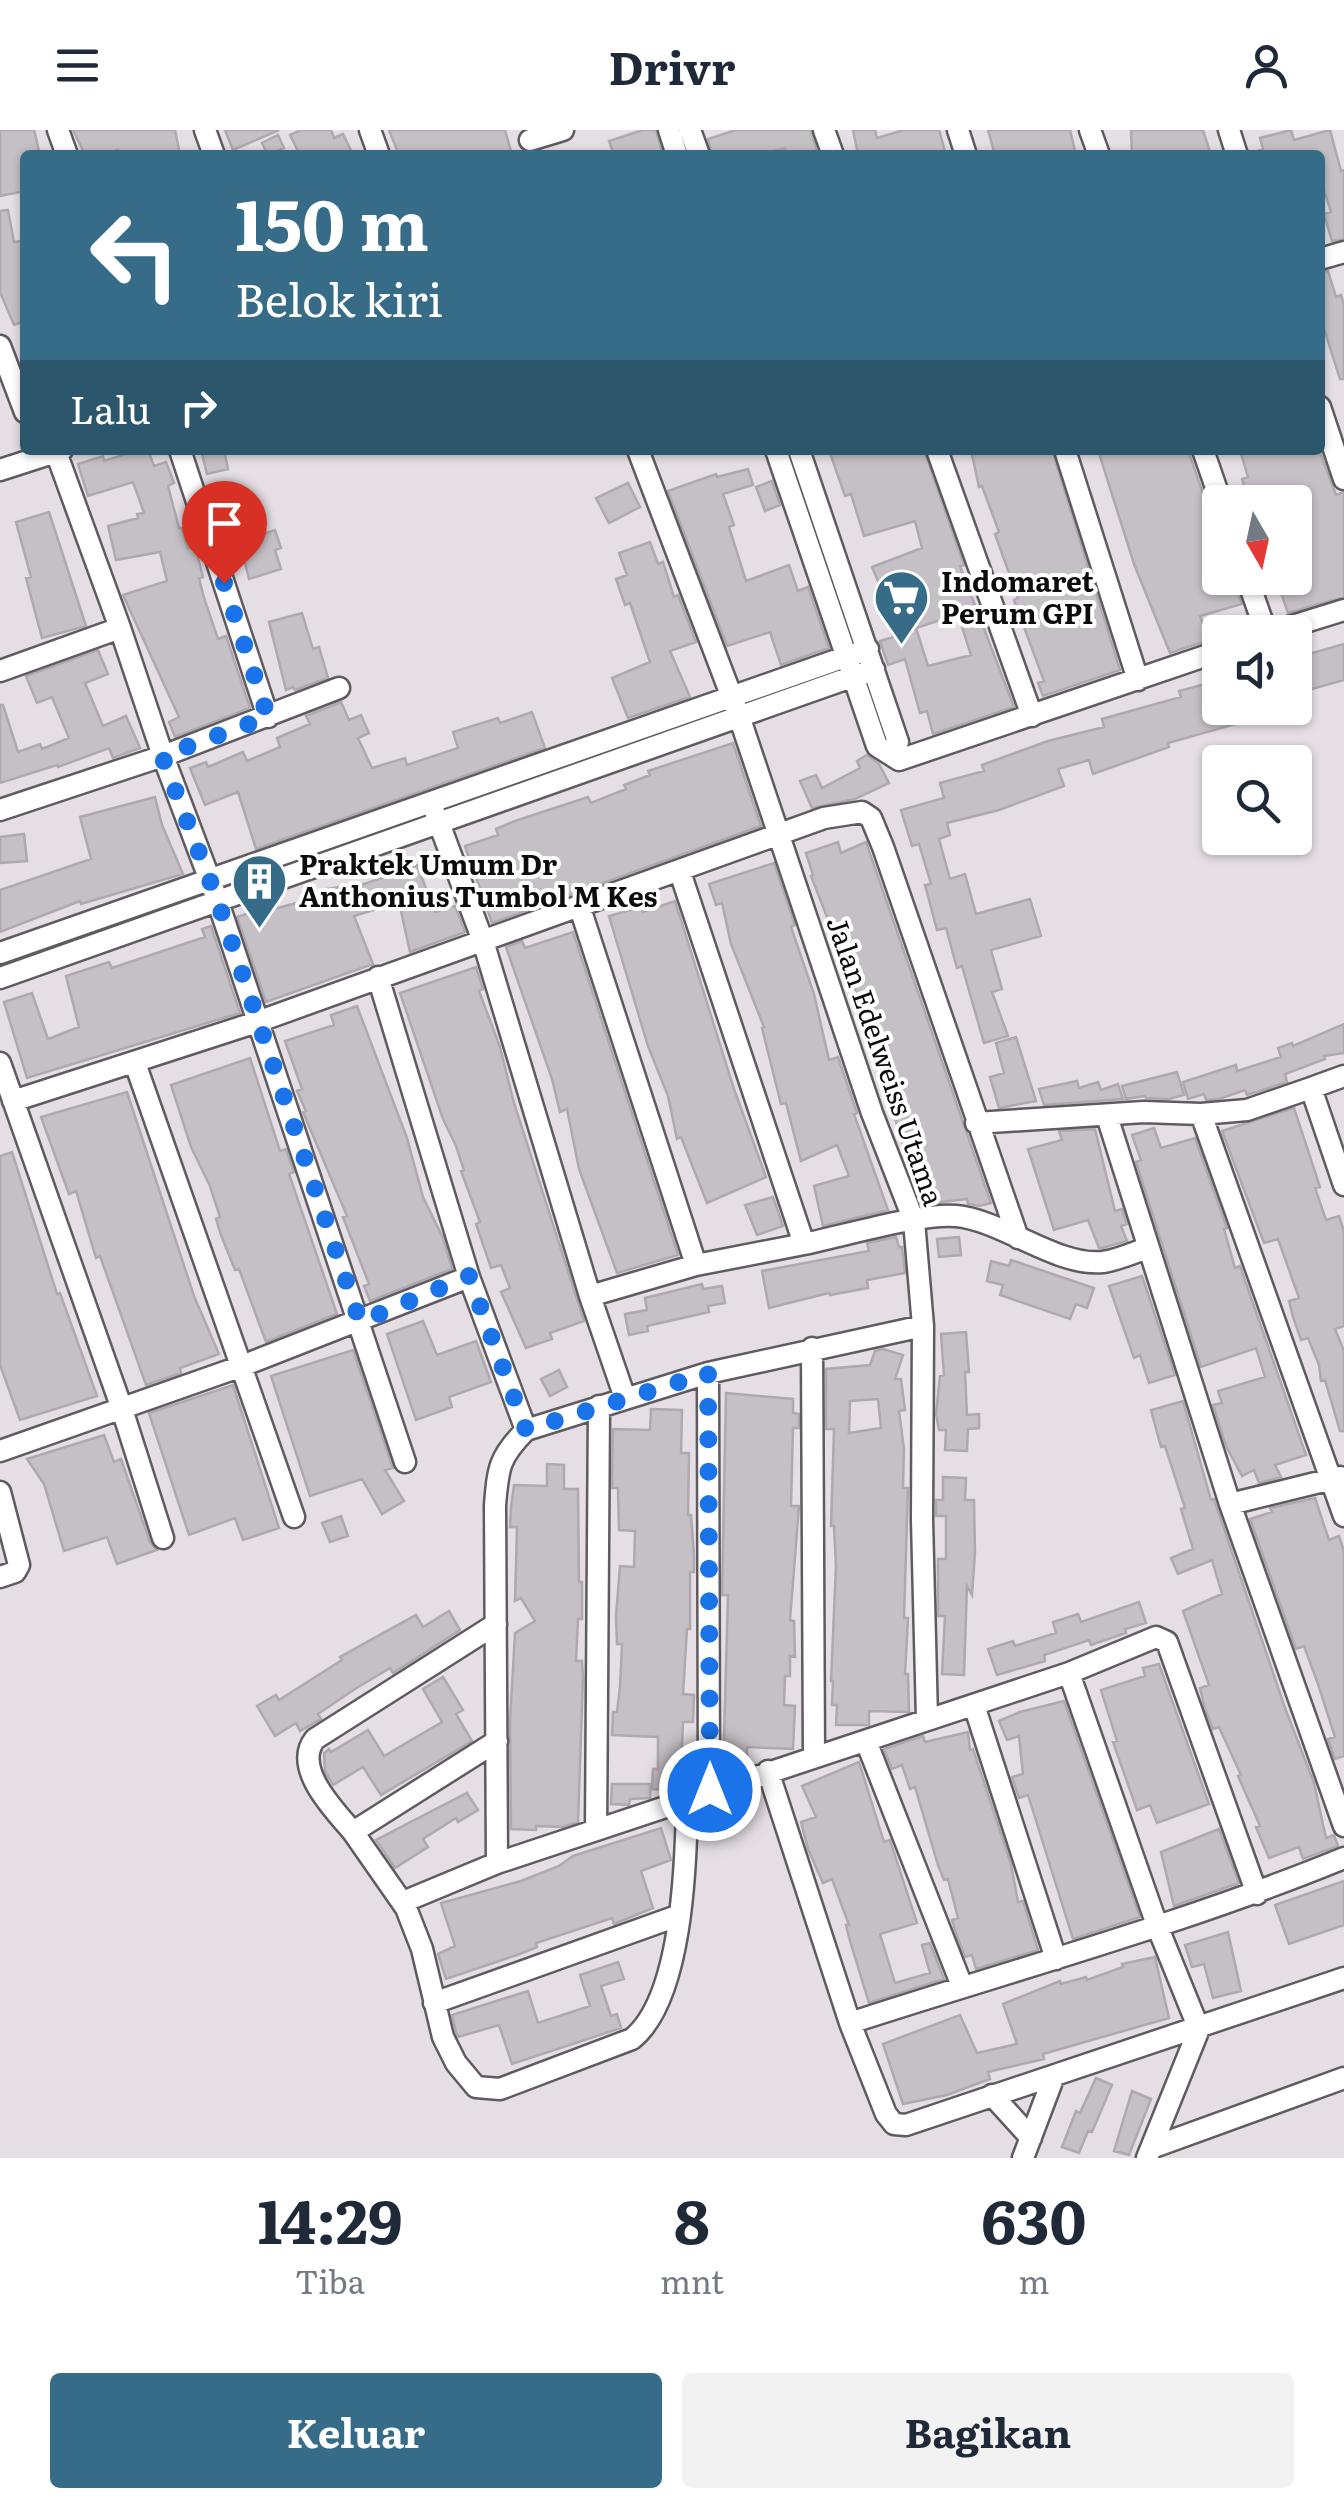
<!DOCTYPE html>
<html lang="id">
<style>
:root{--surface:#fff;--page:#f2f2f3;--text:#1f2937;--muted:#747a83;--accent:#366c87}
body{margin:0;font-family:Literata,serif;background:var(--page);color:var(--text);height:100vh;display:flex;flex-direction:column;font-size:38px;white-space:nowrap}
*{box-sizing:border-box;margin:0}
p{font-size:32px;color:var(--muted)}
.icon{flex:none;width:55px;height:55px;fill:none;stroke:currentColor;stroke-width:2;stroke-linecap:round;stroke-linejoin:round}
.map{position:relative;height:2028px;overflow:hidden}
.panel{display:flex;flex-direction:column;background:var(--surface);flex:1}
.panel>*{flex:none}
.banner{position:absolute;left:20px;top:20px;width:1305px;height:305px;border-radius:10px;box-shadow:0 2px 8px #0004;background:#366c87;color:#fff;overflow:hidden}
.needle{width:65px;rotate:171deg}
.controls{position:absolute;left:1202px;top:355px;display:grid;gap:20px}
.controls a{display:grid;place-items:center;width:110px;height:110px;border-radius:10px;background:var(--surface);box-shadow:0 2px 8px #0004;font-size:50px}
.pin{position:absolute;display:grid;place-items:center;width:85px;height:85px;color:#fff;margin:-102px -42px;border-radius:50% 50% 50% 0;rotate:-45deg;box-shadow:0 0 10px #0007}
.pin .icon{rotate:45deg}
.me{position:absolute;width:110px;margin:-55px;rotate:0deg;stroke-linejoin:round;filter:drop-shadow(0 0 8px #0008)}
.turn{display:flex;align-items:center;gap:35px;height:210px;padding:0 50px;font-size:45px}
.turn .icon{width:130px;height:130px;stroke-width:2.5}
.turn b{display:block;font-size:70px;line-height:85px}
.then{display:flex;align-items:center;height:95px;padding:0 50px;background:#0003;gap:20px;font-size:38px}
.eta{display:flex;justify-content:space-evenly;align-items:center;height:170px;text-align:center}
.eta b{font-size:60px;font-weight:700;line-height:70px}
.action{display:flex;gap:20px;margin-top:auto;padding:20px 50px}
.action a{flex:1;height:115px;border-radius:10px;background:var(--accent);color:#fff;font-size:40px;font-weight:700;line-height:115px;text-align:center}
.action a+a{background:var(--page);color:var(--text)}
header{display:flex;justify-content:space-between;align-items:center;height:130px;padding:0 50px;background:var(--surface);font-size:45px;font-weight:700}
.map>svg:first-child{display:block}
</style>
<header><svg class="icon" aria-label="menu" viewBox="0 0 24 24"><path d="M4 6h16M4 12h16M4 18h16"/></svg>Drivr<svg class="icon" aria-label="person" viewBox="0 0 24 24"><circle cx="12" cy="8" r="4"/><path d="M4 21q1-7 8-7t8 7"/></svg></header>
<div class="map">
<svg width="1344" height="2028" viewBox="0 0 1344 2028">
<rect width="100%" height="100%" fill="#e5dfe5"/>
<path fill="#c5c0c5" stroke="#aea9ae" stroke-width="2.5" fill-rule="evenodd" d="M0 0H34L40 25H25V61L0 66Z
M73 0H175L180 25H119L118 20 103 25H85Z
M225 0H279L233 20Z
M301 0H331L334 8 343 4 353 25H300L290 5Z
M389 0H505L512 25H399Z
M643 0H656L663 25H614L609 11Z
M736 0H811L818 25H787L785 18 759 25H712L708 9Z
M853 0H875L877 8 904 0H939L946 25H858Z
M988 0H1070L1076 25H995Z
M1131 0H1203L1211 25H1132Z
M1291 0 1294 10 1330 0 1341 41 1344 40V109L1332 111 1324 84 1331 82 1320 47V25H1255V22L1263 19 1260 8Z
M278 5 284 18 268 25 262 13Z
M8 80 14 112 21 111 25 137V191L14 195 0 162V81Z
M1328 141 1336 167 1341 165 1344 175V249H1340L1320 186V142Z
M138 320H148L154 336 166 332 174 353 168 356 179 398H182L188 418 195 416 203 447 199 448 204 468 218 509 226 506 250 578 175 607 169 592 179 587 123 465 167 451 160 422 116 430 108 396 138 388 137 384 144 383 133 352 88 366 78 334 103 326 104 331Z
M201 320H224L228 339 207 344Z
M829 320H924L964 435 960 436 1014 577 933 604 927 581 920 583 905 529 888 535 880 511 893 507 884 465 872 437 922 418 915 391 864 406 851 364 845 366ZM958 484 971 525 928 536 916 498Z
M971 320H1052L1120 540 1043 566 1038 553 1044 551 1014 470 1018 468 995 404 999 402 982 356 979 357Z
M1098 320H1188L1220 413V448H1231L1242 474 1200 486 1209 510 1170 523 1134 434Z
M1240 320H1319L1336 365 1344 362V467L1288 483 1276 448H1295V372H1249L1242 349 1248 347Z
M748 339 753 355 723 364 734 395 729 397 746 451 789 435 798 461 808 457 829 518 781 535 770 502 727 516 668 361 716 344 717 347Z
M772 351 780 375 765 381 756 357Z
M628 353 640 377 609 393 596 368Z
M49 382 86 496 42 508 26 448 31 447 16 392Z
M275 400 281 418 275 420 281 439 249 449 240 412Z
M650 412 658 434 663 432 674 467 678 465 696 512 670 521 690 567 628 588 612 548 650 532 630 473 625 475 616 449 627 445 619 423Z
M302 483 313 519 319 517 328 548 295 560 293 557 286 560 269 492Z
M1344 514V550L1298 563 1295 528Z
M98 520 108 544 85 553 103 596 126 586 140 618 113 628 109 618 58 637 57 635 0 653V575H3L18 622 40 614 42 619 69 608 52 567 37 573 26 546Z
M1220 550V578H1277L1278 582 1168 613 1169 617 1093 644 1089 630 1058 639 1064 656 999 680 947 693 950 705 939 709 950 749 965 744 976 784 1030 769 1041 806 991 820 1002 859 992 862 1008 906 984 913 962 836 957 838 946 798 937 800 925 755 931 754 919 714 912 716 901 680 944 668 940 653 984 641 982 635 1048 611 1104 597 1102 589 1181 567 1179 561Z
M341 572 349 590 361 585 369 603 358 608 372 638 405 628 407 635 458 618 453 602 498 588 500 593 532 582 545 618 256 719 238 662 205 675 190 638 206 632 208 637 243 622 247 631 280 617 277 608 310 594 306 586Z
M733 613 761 696 492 793 465 716 498 705 496 699 515 691 588 667 591 673 626 659 624 655 650 645 648 641Z
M867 625 879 634 889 653 855 669 812 678 800 651 816 645 822 658 860 638 857 631Z
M155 667 162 695 183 744 81 774 80 771 0 802V760L91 729 80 687Z
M24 704 27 731 0 733V707Z
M838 712 841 723 866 712 991 1073 979 1076 968 1074 967 1069 926 1074 912 1018 905 1021 882 946 884 945 855 875 860 872 811 746 813 745 806 723Z
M774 733 795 795 791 797 814 864 829 930 838 927 857 983 854 984 888 1080 823 1096 814 1056 849 1046 837 1015 801 1031 786 973 781 974 762 898 764 897 731 814 722 773 716 775 709 754Z
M417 735 435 782 455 776 465 802 410 822 399 772 354 786 373 834 266 872 237 787 269 776 270 780 304 771 302 763 340 757 342 762Z
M675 771 734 959 766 1047 707 1073 681 1007 677 1009 668 966 648 916 609 786 641 777 643 782Z
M211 796 240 883 27 948 4 872 32 863 48 909 79 897 66 846 109 832 112 838 205 807 202 799Z
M573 802 678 1125 617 1143 579 1039 567 979 560 982 552 949 506 817 522 811 525 818Z
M476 837 483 859 479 861 500 917 514 973 584 1191 550 1203 552 1209 526 1218 501 1162 510 1158 501 1135 491 1138 476 1094 480 1092 461 1041 464 1040 456 1016 443 989 400 863Z
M357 876 407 1008 423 1067 443 1108 452 1139 370 1171 364 1156 369 1154 343 1087 347 1086 303 982 306 981 297 961 302 959 285 911 334 895 331 885Z
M1344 894V923L1324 926 1325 929 1285 944 1287 952 1247 965 1245 960 1219 969 1206 970 1204 964 1188 969 1183 952 1236 935 1237 941 1281 927 1278 918 1292 913 1293 916Z
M1016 907 1036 971 999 978 990 947 1004 943 996 913Z
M250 928 280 1021 286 1019 294 1042 289 1044 337 1184 266 1212 239 1139 235 1140 221 1105 216 1089 220 1087 210 1056 191 1017 171 955Z
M1177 942 1184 965 1169 969 1146 968 1145 966 1126 969 1122 956Z
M1077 951 1079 958 1098 952 1101 960 1118 954 1123 969 1044 975 1039 959Z
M127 962 194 1166 219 1224 180 1238 181 1243 146 1255 100 1126 96 1128 76 1061 69 1064 41 987Z
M1294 978 1320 1057 1315 1058 1326 1090 1339 1086 1344 1101V1196L1335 1199 1344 1221V1301H1340L1325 1250 1321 1251 1319 1235 1308 1208 1301 1210 1293 1187 1289 1171 1299 1168 1278 1109 1264 1113 1222 1001Z
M1154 998 1161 1018 1195 1008 1227 1098 1224 1099 1235 1138 1240 1136 1306 1325 1275 1335 1281 1347 1259 1353 1254 1340 1242 1346 1226 1316 1213 1275 1222 1273 1218 1261 1265 1247 1256 1218 1201 1237 1136 1032 1141 1030 1132 1005Z
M1095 999 1115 1081 1122 1079 1127 1094 1121 1096 1127 1111 1102 1118H1099L1088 1090 1054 1100 1028 1019 1062 1010 1059 1001Z
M12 1022 57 1164 60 1163 97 1266 20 1290 0 1235V1026Z
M773 1067 783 1096 757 1105 745 1075Z
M896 1107 899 1117H902L905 1143 867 1150 868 1158 830 1165 829 1163 769 1178 762 1141 869 1121 867 1113Z
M959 1107 961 1125 939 1127 937 1109Z
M1011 1130 1094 1158 1087 1178 1076 1174 1070 1189 1000 1165 1003 1155 987 1151 991 1131 1009 1136Z
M1142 1146 1175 1245 1149 1253 1140 1225 1134 1228 1109 1156Z
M702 1154 703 1159 722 1156 725 1173 708 1176 709 1182 647 1196 648 1201 629 1205 625 1184 647 1180 645 1168Z
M423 1191 437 1225 476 1211 491 1252 449 1267 452 1277 416 1290 387 1204Z
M966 1202 969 1242H965L967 1285 979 1284V1298L968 1299 967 1321 945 1320 946 1300H939L936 1284 940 1246 944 1245 941 1204Z
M883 1219 903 1225 895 1249H901L905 1280 899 1281 904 1319 903 1358H908L904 1488H908L905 1544H908L909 1582 869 1581V1595H836L837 1575H832L833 1551H831L836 1436 834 1396H831L834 1299H826V1239L870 1235 875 1221ZM878 1269 881 1298 849 1303 850 1271Z
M353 1220 393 1338 385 1340 404 1371 382 1384 362 1349 310 1366 271 1246Z
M559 1240 567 1257 550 1266 541 1249Z
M233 1255 279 1398 243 1410 235 1388 189 1405 149 1283Z
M726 1263 793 1269V1283L799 1284V1298H793L791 1376H799L790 1490 794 1491 795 1527 790 1526V1546H785L784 1575 795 1576 793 1619 747 1617V1626L725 1625 724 1607 728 1465H722Z
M1183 1271 1211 1370 1214 1369 1285 1578 1314 1653 1326 1708 1334 1705 1338 1716 1303 1729 1299 1717 1269 1728 1256 1697 1260 1696 1238 1646 1241 1645 1219 1597 1213 1599 1205 1579 1200 1558 1209 1555 1183 1481 1222 1464 1212 1430 1178 1444 1171 1428 1193 1419 1181 1379 1185 1378 1165 1316 1161 1317 1151 1280Z
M651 1279 682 1280 681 1323H689L688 1385H691L694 1425V1442H690V1499H687L683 1564 694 1565 693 1592H683L681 1640H687V1655L675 1660 652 1659 653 1639H658V1607L612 1605 613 1582H617L620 1557 622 1514H617L616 1486 620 1436 634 1437 635 1401 619 1400 618 1358H612L613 1299 650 1300Z
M104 1305 114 1332 121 1329 150 1412 157 1420 117 1434 107 1407 64 1421 44 1354 27 1329Z
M547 1334 564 1335V1359H578L579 1452H582V1489H578L576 1531H582L583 1547 578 1692 562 1697 536 1696V1700L511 1699 510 1591 515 1503 535 1491 521 1468 515 1471 517 1397H510L511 1377 514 1355 547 1356Z
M943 1347 966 1348 965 1370H974L975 1422 972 1465 967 1456 964 1545 942 1544 945 1486H938V1429H946V1386H936V1370H943Z
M1315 1368 1329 1410 1339 1406 1344 1421V1626L1335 1629 1328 1609 1335 1607 1318 1554 1304 1516 1296 1519 1250 1389 1272 1382 1270 1378Z
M341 1386 348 1406 330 1412 322 1393Z
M1139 1472 1146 1493 1125 1499 1126 1503 1091 1515 1089 1510 1044 1525 1045 1531 997 1545 988 1519 1013 1511 1015 1516 1056 1503 1053 1492 1078 1484 1081 1492Z
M449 1481 460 1500 393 1543 390 1538 355 1559 318 1584 321 1589 300 1601 296 1593 275 1606 257 1576 276 1565 279 1570 342 1530 340 1527 416 1485 423 1497Z
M1159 1534 1209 1674 1157 1693 1150 1675 1137 1680 1113 1612 1117 1611 1101 1560 1145 1546 1143 1538Z
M443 1547 463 1580 456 1584 472 1611 381 1665 363 1637 333 1655 325 1641 324 1623 329 1619 331 1622 368 1600 384 1626 442 1592 423 1559Z
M1064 1571 1140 1787 1073 1809 1028 1665 1019 1668 1012 1647 1023 1644 1019 1606 1007 1610 999 1591 1020 1582Z
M968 1602 970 1620 973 1619 1011 1734 1018 1772 1023 1771 1038 1820 976 1839 972 1825 965 1827 957 1806 952 1790 958 1788 948 1749 944 1750 938 1735 915 1657 910 1659 902 1635 892 1639 884 1619 923 1606 925 1612Z
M859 1632 884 1712 890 1710 917 1793 880 1804 895 1853 930 1843 922 1815 930 1813 944 1849 869 1873 850 1811 846 1795H849L832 1749 823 1753 808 1719 801 1692 816 1687 802 1656Z
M612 1654H651L650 1668 630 1669 629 1675 611 1674Z
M467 1663 478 1680 458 1692 456 1688 423 1709 428 1717 395 1738 376 1710Z
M661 1698 671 1730 641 1741 653 1778 614 1794 612 1788 536 1813 537 1817 520 1824 446 1849 438 1824 455 1816 441 1773 521 1751 559 1736 573 1726Z
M1219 1699 1239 1753 1174 1776 1161 1722Z
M1344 1751V1795L1289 1814 1275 1775Z
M1228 1802 1241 1861 1213 1868 1204 1834 1192 1837 1185 1815Z
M1155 1827 1169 1888 1043 1924 1044 1929 988 1942 990 1949 947 1965 903 1974 883 1914 960 1885 977 1923 1017 1914 1003 1874 1060 1851 1061 1854 1086 1847 1087 1850 1123 1837 1122 1834Z
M618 1832 624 1849 601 1856 611 1886 617 1884 621 1898 512 1934 499 1895 458 1907 456 1902 452 1885 528 1861 538 1893 590 1876 580 1845Z
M1096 1948 1112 1955 1092 2002 1088 2001 1079 2023 1062 2017 1076 1981 1080 1983Z
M1132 1961 1151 1969 1129 2025 1114 2021Z"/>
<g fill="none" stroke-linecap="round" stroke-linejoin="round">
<defs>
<path id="street" d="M58 0 67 25
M205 0 214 25
M370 0 379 25
M669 0 677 25
M690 0 699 25
M824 0 833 25
M958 0 966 25
M1090 0 1099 25
M1229 0 1237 25
M530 10 563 0
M1320 129 1344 122
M0 216 25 282
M1320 277 1344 349
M180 320 268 587
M638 320 739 586 872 983 914 1091 923 1196 922 1390 927 1589
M776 320 877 616 899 630 1220 521
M799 320 898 612 892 625
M937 320 1032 586
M1065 320 1138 550
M1203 320 1221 372
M56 322 120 498 163 626 217 769 405 1332
M0 340 62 320
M1247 448 1266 502
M1273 502 1344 480
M0 541 120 498
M0 680 163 626 339 558
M436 685 483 811 590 1166 625 1268
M580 778 696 1135 804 1114 680 742
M0 823 868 519
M378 847 469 1147 526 1300 708 1243 923 1196
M0 848 874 539
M0 933 121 1276 163 1408
M135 933 294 1387
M1344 946 1311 958 1344 1055
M13 971 257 892 824 688 862 682 871 688 883 717 1018 1108
M1201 984 1247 980 1311 958
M1107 986 1230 1374 1344 1696
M976 993 1144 982 1201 984 1344 1386
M804 1114C843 1106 920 1083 956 1086 1002 1090 1057 1137 1103 1132 1118 1130 1133 1123 1147 1118
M590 1166 696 1135
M812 1218 814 1627
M708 1243 709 1660
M0 1321 242 1236 469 1147
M0 1362 19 1435 15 1442 0 1447
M1230 1374 1340 1347
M496 1494 315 1609C292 1638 335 1681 353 1702L497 1611
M1069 1543 1158 1798 1199 1899 1147 2028
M974 1575 1056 1829
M866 1611 962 1856
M768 1641 850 1893 886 1984 894 1994 906 1995 1344 1848
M596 1700 599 1276
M353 1702 406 1778 422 1819 443 1907 456 1933 476 1957 500 1959 632 1909C682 1869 686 1735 687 1672
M497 1733 495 1375C498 1338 499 1327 526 1300
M403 1772 497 1733 1069 1543 1156 1507 1167 1512 1257 1764
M434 1873 677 1786
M850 1893C1016 1839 1183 1794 1344 1728
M992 1965 1031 2008
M1151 2018 1344 1948
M1023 2028 1054 1946"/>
</defs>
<use href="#street" stroke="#605b60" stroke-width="25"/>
<use href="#street" stroke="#fff" stroke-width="20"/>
</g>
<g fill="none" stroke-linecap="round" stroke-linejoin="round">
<path stroke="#1a73e8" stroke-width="18" stroke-dasharray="0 32.4" d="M224 453 268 587 162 626 217 769 360 1192 469 1146 526 1300 708 1243 710 1660"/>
</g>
<defs>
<symbol id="supermarket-pin" viewBox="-11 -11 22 30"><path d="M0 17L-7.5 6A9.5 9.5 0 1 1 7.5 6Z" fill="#366c87" stroke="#fff"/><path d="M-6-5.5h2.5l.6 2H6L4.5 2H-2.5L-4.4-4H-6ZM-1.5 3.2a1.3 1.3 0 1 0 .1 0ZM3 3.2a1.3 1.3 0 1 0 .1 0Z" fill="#fff"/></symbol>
<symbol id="building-pin" viewBox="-11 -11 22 30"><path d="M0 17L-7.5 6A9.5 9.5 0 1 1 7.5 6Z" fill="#366c87" stroke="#fff"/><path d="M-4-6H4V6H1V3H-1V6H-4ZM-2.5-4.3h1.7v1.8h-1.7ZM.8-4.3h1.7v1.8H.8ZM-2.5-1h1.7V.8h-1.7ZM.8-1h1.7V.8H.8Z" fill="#fff"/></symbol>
</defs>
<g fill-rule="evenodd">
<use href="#supermarket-pin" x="870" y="436" width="63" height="86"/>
<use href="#building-pin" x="228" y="720" width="63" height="86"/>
</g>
<g text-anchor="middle" stroke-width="8" stroke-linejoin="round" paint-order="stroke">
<g font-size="28" font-weight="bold" fill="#0d0b0d" stroke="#fff" text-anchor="start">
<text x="941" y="462">Indomaret<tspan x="941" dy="32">Perum GPI</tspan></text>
<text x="299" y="745">Praktek Umum Dr<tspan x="299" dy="32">Anthonius Tumbol M Kes</tspan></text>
</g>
<g font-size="28" fill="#0d0b0d" stroke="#fff">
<text transform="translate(885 931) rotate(71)" y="10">Jalan Edelweiss Utama</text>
</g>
</g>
</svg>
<div class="controls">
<a><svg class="needle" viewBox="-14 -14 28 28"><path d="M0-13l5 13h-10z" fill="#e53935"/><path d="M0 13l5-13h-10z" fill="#747a83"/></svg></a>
<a><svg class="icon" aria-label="sound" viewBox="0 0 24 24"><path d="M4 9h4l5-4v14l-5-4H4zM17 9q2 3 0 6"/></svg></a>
<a><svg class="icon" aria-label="search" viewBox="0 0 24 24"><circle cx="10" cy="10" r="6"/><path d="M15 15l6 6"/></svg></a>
</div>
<div class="pin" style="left:224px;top:453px;background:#d93025"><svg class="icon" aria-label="arrive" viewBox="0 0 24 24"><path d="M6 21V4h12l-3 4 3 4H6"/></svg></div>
<svg class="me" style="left:710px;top:1660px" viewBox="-20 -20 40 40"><circle r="17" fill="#1a73e8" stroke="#fff" stroke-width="3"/><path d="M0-11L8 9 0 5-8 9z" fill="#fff"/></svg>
<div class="banner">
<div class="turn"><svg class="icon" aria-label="left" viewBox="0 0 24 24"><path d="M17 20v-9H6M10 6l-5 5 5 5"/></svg><div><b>150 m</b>Belok kiri</div></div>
<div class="then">Lalu<svg class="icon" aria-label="right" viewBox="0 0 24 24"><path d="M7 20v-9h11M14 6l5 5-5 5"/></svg></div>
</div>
</div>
<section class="panel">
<div class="eta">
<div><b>14:29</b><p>Tiba</p></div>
<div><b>8</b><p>mnt</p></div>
<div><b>630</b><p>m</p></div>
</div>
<div class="action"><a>Keluar</a><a>Bagikan</a></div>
</section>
